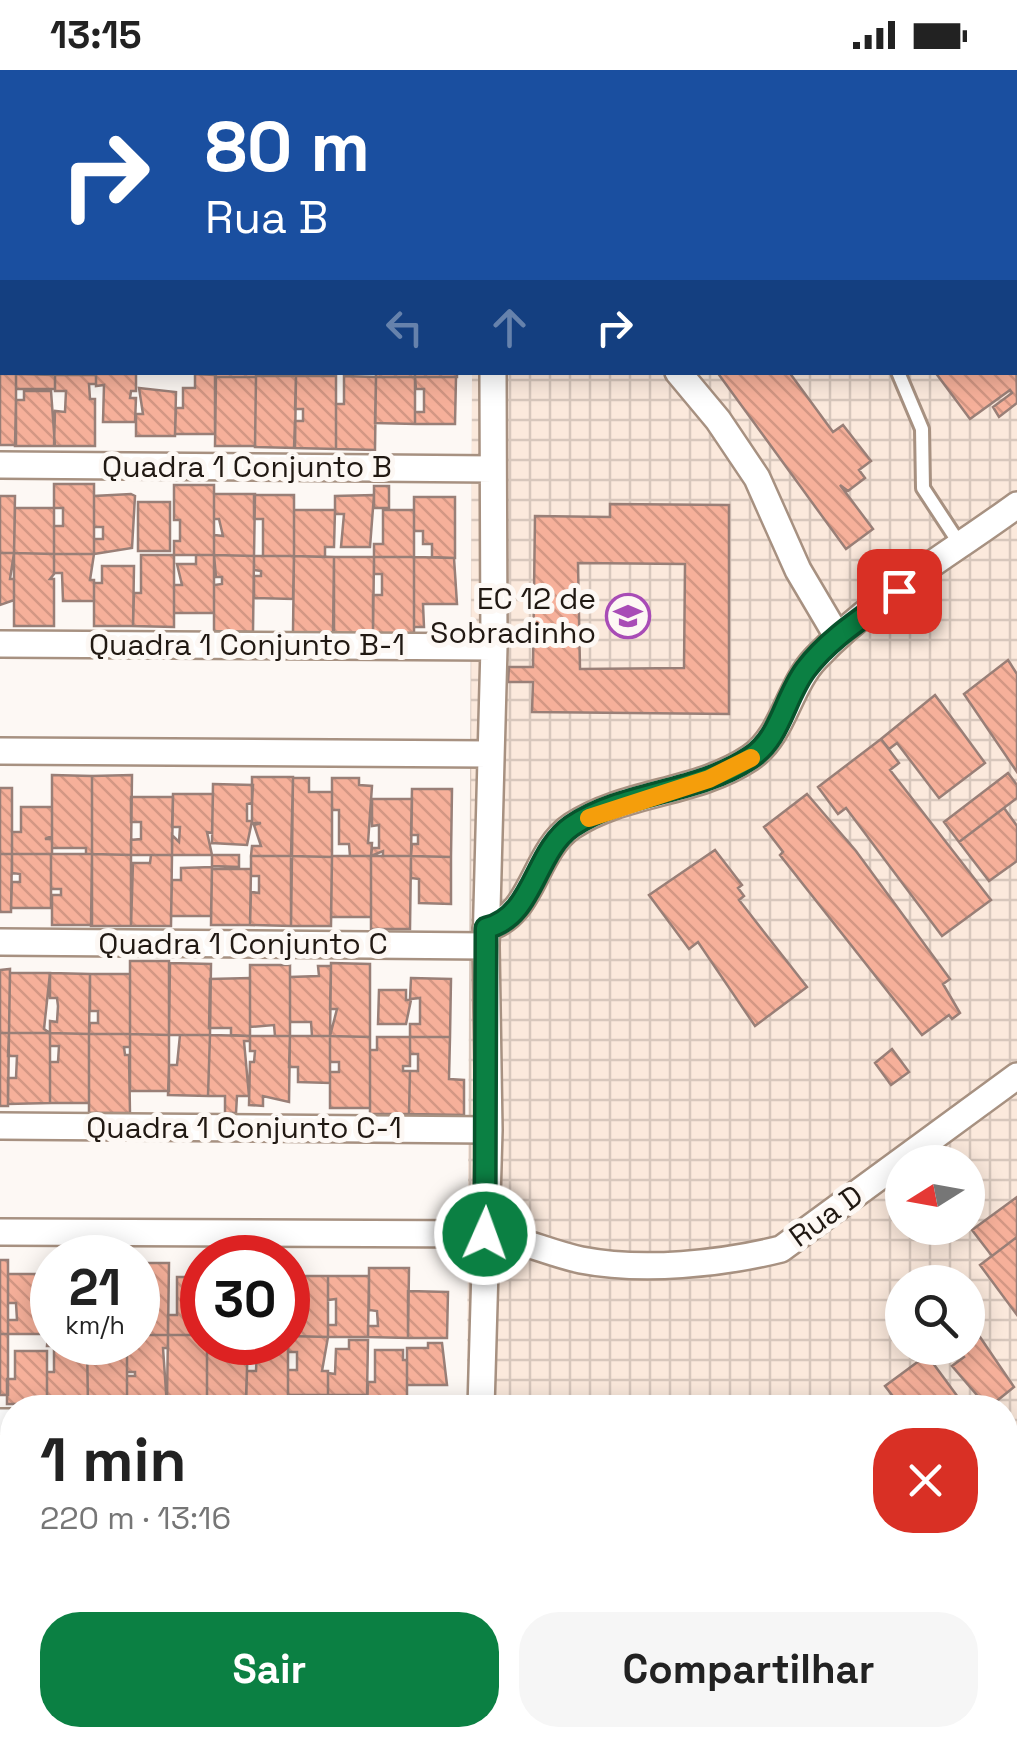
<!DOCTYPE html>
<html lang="pt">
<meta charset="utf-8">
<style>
:root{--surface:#fff;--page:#f6f6f6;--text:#222;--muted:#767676;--accent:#0b8043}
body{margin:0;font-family:"Space Grotesk",sans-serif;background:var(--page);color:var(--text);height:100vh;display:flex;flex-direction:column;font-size:38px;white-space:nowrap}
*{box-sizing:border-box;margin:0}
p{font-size:32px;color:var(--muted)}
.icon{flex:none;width:55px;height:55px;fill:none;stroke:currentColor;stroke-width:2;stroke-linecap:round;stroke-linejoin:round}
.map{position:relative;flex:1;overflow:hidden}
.side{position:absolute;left:0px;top:1325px;width:1018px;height:352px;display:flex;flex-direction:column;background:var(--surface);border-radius:40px 40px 0 0;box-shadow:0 5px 25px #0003}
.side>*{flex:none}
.hud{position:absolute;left:0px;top:0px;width:1018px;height:305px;box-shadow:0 5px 25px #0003;background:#1a4fa0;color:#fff;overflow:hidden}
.needle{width:65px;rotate:259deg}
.controls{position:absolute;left:885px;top:1075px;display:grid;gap:20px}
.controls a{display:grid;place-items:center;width:100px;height:100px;border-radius:50%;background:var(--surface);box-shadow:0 5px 25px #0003;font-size:50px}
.speed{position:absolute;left:30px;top:1165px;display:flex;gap:20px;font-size:50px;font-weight:700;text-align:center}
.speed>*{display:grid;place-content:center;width:130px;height:130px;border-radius:50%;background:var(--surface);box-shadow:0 5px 25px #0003;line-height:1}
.speed small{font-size:25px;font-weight:400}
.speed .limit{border:15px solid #d22;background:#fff;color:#111}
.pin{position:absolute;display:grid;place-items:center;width:85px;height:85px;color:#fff;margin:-42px;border-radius:20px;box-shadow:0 5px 15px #0006}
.me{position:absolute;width:110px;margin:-55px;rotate:2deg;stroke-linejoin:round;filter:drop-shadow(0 0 8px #0008)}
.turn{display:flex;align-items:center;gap:35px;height:210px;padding:0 40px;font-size:45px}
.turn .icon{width:130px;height:130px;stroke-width:2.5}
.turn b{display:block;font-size:70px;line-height:85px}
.lanes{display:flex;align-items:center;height:95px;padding:0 40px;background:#0003;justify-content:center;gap:50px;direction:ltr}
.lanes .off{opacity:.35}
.round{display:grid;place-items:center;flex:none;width:105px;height:105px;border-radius:40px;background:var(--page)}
.summary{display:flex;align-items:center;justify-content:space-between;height:170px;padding:0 40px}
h1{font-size:60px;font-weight:700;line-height:75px}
.primary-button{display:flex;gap:20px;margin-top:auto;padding:20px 40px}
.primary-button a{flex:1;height:115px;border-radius:40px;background:var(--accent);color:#fff;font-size:40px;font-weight:700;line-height:115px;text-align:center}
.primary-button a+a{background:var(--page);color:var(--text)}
.status{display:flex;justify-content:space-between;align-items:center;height:70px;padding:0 50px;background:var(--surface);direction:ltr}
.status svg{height:28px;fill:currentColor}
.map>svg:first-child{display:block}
</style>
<div class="status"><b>13:15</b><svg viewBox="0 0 49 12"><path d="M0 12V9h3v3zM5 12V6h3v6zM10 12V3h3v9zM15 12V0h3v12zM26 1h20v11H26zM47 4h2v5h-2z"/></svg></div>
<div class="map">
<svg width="1017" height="1676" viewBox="0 0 1017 1676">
<defs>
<pattern id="industrial-grid" width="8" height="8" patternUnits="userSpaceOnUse" patternTransform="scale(2.5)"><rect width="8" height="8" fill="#fbe9dc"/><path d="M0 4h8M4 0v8" fill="none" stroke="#d7c7bc"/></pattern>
<pattern id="building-back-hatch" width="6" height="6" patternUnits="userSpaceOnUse" patternTransform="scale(2.5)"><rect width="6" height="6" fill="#f6b09a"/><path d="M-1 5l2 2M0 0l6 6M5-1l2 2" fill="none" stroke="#d39784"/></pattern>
</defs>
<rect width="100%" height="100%" fill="#fdf8f4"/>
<path fill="url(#industrial-grid)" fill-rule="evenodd" d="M473 0H1017V1560L1005 1569V1338H467L472 303 1015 302V2ZM902 1092H968V1158H902ZM902 1212H968V1278H902Z
M466 1665H883L869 1676H466Z"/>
<path fill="url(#building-back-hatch)" stroke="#997f77" stroke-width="2.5" fill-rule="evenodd" d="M379 0H458V2H379Z
M1015 202 1017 333 999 347 993 337 1012 323 1010 320 970 349 935 302H1015Z
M0 235 2 302 16 304H0Z
M215 302H256V307H216Z
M376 302H415V307H376Z
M415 302H457V307H415Z
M717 302H789L833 362 843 355 871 391 859 400 865 408 848 421 840 415 873 459 846 479Z
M0 304H16V375H0Z
M16 304 55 305V319H16Z
M136 304V321H131L130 328H136L135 352H103L104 315 96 316V304Z
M195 304 215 305V364H175L176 338H183V318H195Z
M55 305H96V314H89L90 329H95V376H54L55 341 65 342 66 321H55Z
M296 306 295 378 255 377 256 306Z
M296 306H336V379L294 378 295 351H303V339H295Z
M344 306 376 307 375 380 336 379V334H344Z
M216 307H256L255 376H215Z
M376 307H415V354L375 353Z
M415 307H456L455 354H415V342H424V319H416Z
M139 318 176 322 175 366H136V344H143Z
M24 321H51L55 376H15L16 330H24Z
M54 414H94V484H54V456H63V438H54Z
M174 415H214V485H174V471H180V450H174Z
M374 416H389V438H374Z
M131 424 135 426 132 478 94 484V469H103V457H94V426Z
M214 424H255L254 486 214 485V465L223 466 219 449H214Z
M254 425H294V486H263V449H254Z
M374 425 370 477H341L344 444H335V426Z
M0 426H15L14 483H0Z
M414 427H455V488L432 487V474H423V461H414Z
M138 432H170V481H138Z
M610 434 729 435V644L532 642 533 612H508L509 597H533L535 446 610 447ZM578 493 685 494 684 598 580 599Z
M15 438H54V484L14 483Z
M294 440H335L334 477H325V487L294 486Z
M383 440H414V487H374V474H383Z
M0 483H14L10 509H14V530L0 535Z
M14 483 54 484V504L50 509H54V556H14Z
M54 484H94L90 510H94V531H63L62 503H54Z
M141 485H174V557L133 556 134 523H141Z
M196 485H214V543H174V515H182L177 494H196Z
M214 485 254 486 253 562 214 561V515L222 514V507H216Z
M254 486H294L293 529 254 528V506H261V501L254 500Z
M294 486 334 487 333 563 293 562Z
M334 487H374L373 564H334Z
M374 487H414V565L373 564V525H382V504H374Z
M414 487 454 488 457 534H423L424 557H414Z
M102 496H134L133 556H94V513H102Z
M1008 590 1017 604V702L964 624Z
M935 625 985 693 939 728 897 673 889 679 881 669Z
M881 669 899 693 890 700 991 830 942 866 846 738 838 744 818 717Z
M1008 703 1017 715V728L959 772 944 752Z
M52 705 92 706V784H86V778H52Z
M132 705 131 785 92 784V706Z
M252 707H293L292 786H251L252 776H261L254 755 261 753H252Z
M309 708V722H332V787L291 786 293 708Z
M359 708V715L372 716 368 773H372L371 786H350L349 774H339V740H332V708Z
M213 714 253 715 252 733 247 734V751H252L247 775 212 773Z
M0 718H12V784H0Z
M412 719H452L451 787 411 786 412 774H418V765H411Z
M173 724H213L212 763 207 762 212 785H172V765L179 772 180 757H172Z
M807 724 856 781 950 909 943 914 960 943 952 949 949 945 922 965 780 785 783 782 764 757Z
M131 727H173L172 785H131V770L141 769V752H131Z
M372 729H412L411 786H383V781L371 786 372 778H379V755L372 756Z
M21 737H52V766L45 769H52V784H12V762H21Z
M1004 738 1017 756V791L989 811 959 772Z
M715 780 742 815 738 818 744 826 739 830 807 917 755 956 698 872 689 879 649 825Z
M0 784H12L11 842H0Z
M12 784H51V838H11L12 812H20V804L12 803Z
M51 784H92V855H52V825H61V819H51Z
M92 784 131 785V856H91Z
M151 785H172L171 856H131L133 793H150Z
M212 785H239V797L212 796Z
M251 786H292L291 856 250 855 251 822 259 823V806H251Z
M291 786 332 787 331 856H291Z
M332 786H371V847H331Z
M371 786H411L410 859H371Z
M411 786 451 787V834L419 833V809L411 808Z
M212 797 211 846H171L172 810H181V798Z
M212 799H251L250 855H211Z
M130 891H169V965L130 964Z
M170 893 211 894 210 965H169Z
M331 893 370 894V967L330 966 337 939H330Z
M290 895V966H275L274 955 250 957V895Z
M318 896H331L330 966H312L311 952H290V907L319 906Z
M10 899 9 963H0V900Z
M10 903H50L44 959 50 963H9Z
M50 903 90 904 89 964 50 963V951L57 952 58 936 57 928H50Z
M90 904H130V964H89L90 953H98V941H90Z
M250 908V966L231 965V958H209L210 909Z
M411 908 451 909 450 967H410V954H420V928L410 929Z
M379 920H406V930H411L406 954H378Z
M0 963H9L8 1036H0Z
M9 963H50V1033L8 1034V1008H16L17 986H8Z
M50 963 89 964V1033H50V992H58L59 976H50Z
M89 964H130V977H124L125 985H129L130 1043H89Z
M130 964 169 965V1021H130Z
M180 965H210L208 1026 168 1025 169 995H177Z
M210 965 250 966V971H244L249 1026H237L236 1043H225V1026H208Z
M250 966H290L289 1032 263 1026V1036L249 1035 250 992H254L255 981H250Z
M290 966H330V1013L298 1012V997H289Z
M330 966 370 967V1038H330V1002H339V992H330Z
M377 967H410V996H403V1001H410L409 1044H370V980H377Z
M410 967H450L449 1009 464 1010V1045L409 1044 410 1001H418V984H410Z
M892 979 909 1002 891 1015 875 993Z
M1017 1127V1167L992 1186 972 1160Z
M1017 1167V1245L980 1195Z
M0 1190H8V1264H0Z
M48 1193H52V1264H48Z
M138 1193H169L168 1265H138Z
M369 1198H409L408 1268 368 1267V1256H378L377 1241 369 1240Z
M8 1204H48V1264H8V1250H17L16 1233H8Z
M288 1206H328V1267L288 1266V1254H298V1231H288Z
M328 1206H369L368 1267H328V1255H336V1229L328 1230Z
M177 1207H202V1265H168V1245H177Z
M408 1221 448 1222 447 1268H408Z
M0 1264H8V1325H0Z
M48 1264H52V1272H87L88 1336H47V1302H54V1276H47Z
M138 1265H168V1278H163L167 1336H127V1306H135V1302H127V1272H138Z
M168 1265H202V1272H207V1327L167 1328Z
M288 1266V1337H246L247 1301H256L257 1280H247L248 1272H288Z
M288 1266 328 1267 322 1301H328V1325H288V1300H297V1282H288Z
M980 1267 1014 1317 988 1338 952 1296 964 1287 960 1282Z
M349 1270H368L367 1325H328V1303L335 1304 336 1279H349Z
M87 1272H127V1336H88Z
M207 1272H248L246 1327 207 1326Z
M428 1273H442L447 1315H407V1278H428Z
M375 1280H403V1290H407V1338H367L368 1312H375Z
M15 1281H47V1334H7V1309H15Z
M927 1285 966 1338H902L885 1316Z
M7 1373H12V1404H7Z
M0 1381H7V1443H0Z
M0 1444H6L5 1516 0 1515Z
M6 1444H12V1516H5Z
M164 1668H205V1676H164Z
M245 1668H285V1676H245Z
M84 1669H124V1676H84Z
M205 1669H245V1676H205Z
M404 1670 445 1671V1676H405Z
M285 1671 325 1672V1676H285Z"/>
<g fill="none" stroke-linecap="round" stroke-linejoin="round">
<defs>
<path id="service" d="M898 302 922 359 923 418 961 476"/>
<path id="minor" d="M498 2V0
M729 2 734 0
M968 2 971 0
M1015 77 1017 79
M0 93H2
M0 207H2
M678 302 718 350 757 408 798 500 837 566
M0 395 493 399
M0 574 494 577
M0 681 489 684
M486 858C534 846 533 782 572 756 625 721 696 724 750 688 784 665 788 617 816 588 873 528 950 484 1017 435
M0 872 486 876
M0 1056 489 1060
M0 1162 485 1164C519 1168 548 1183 581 1190 643 1202 721 1194 781 1179L1017 1006
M481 1338 489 1060 486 876 494 577 493 302
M0 1352H12
M0 1539H12
M1005 1602 1017 1593
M0 1647H12
M480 1676 481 1665
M908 1676 923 1665"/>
</defs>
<use href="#service" stroke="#a79181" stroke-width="18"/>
<use href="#minor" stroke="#a79181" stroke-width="30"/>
<use href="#service" stroke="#fff" stroke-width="12"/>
<use href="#minor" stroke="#fff" stroke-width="25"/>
</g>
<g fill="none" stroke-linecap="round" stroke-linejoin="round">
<defs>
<path id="route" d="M485 1164 486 858C534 847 534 782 572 756 624 721 696 724 750 688 781 668 784 628 806 599 830 567 867 545 899 521"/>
</defs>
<use href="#route" stroke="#07532c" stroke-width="25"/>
<use href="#route" stroke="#0b8043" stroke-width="18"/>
<path stroke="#f59e0b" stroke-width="18" d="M589 748 709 709 751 688"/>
</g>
<defs>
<symbol id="school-ring" viewBox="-11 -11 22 22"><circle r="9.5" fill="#fdf8f4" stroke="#a84cb6" stroke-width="1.5"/><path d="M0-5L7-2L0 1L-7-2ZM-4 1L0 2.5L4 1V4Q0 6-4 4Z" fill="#a84cb6"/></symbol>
</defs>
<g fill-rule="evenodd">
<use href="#school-ring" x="603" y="521" width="50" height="50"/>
</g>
<g text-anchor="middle" stroke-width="10" stroke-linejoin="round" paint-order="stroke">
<g font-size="30" fill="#211913" stroke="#fdf8f4">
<text x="247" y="407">Quadra 1 Conjunto B</text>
<text x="247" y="585">Quadra 1 Conjunto B-1</text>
<text x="243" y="884">Quadra 1 Conjunto C</text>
<text x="244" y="1068">Quadra 1 Conjunto C-1</text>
<text transform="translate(826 1146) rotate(-36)" y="10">Rua D</text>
</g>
<g font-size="30" fill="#211913" stroke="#fdf8f4" text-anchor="end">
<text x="596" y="539">EC 12 de<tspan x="596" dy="34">Sobradinho</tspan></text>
</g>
</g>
</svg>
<div class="controls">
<a><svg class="needle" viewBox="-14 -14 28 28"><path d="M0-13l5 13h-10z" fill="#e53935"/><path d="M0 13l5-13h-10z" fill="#767676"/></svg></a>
<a><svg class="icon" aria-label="search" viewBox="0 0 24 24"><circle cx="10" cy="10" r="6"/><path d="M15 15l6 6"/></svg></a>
</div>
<div class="speed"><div>21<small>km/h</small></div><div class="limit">30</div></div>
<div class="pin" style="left:899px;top:521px;background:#d93025"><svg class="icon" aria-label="arrive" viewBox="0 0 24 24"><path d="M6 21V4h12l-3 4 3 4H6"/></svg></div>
<svg class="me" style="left:485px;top:1164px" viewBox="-20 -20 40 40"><circle r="17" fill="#0b8043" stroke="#fff" stroke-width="3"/><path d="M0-11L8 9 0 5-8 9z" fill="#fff"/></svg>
<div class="hud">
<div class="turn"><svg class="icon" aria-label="right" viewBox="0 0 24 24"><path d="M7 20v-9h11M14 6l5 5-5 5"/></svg><div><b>80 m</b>Rua B</div></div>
<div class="lanes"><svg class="icon off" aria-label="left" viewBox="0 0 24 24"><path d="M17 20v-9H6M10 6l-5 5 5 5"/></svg><svg class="icon off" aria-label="ahead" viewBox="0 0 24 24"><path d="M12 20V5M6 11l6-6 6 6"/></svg><svg class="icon" aria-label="right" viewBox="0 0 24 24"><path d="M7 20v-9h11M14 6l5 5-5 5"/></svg></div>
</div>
<section class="side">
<div class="summary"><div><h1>1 min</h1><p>220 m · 13:16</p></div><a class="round" style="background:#d93025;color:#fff"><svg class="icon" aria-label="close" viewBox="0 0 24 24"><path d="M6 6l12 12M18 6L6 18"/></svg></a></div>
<div class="primary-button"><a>Sair</a><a>Compartilhar</a></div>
</section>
</div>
